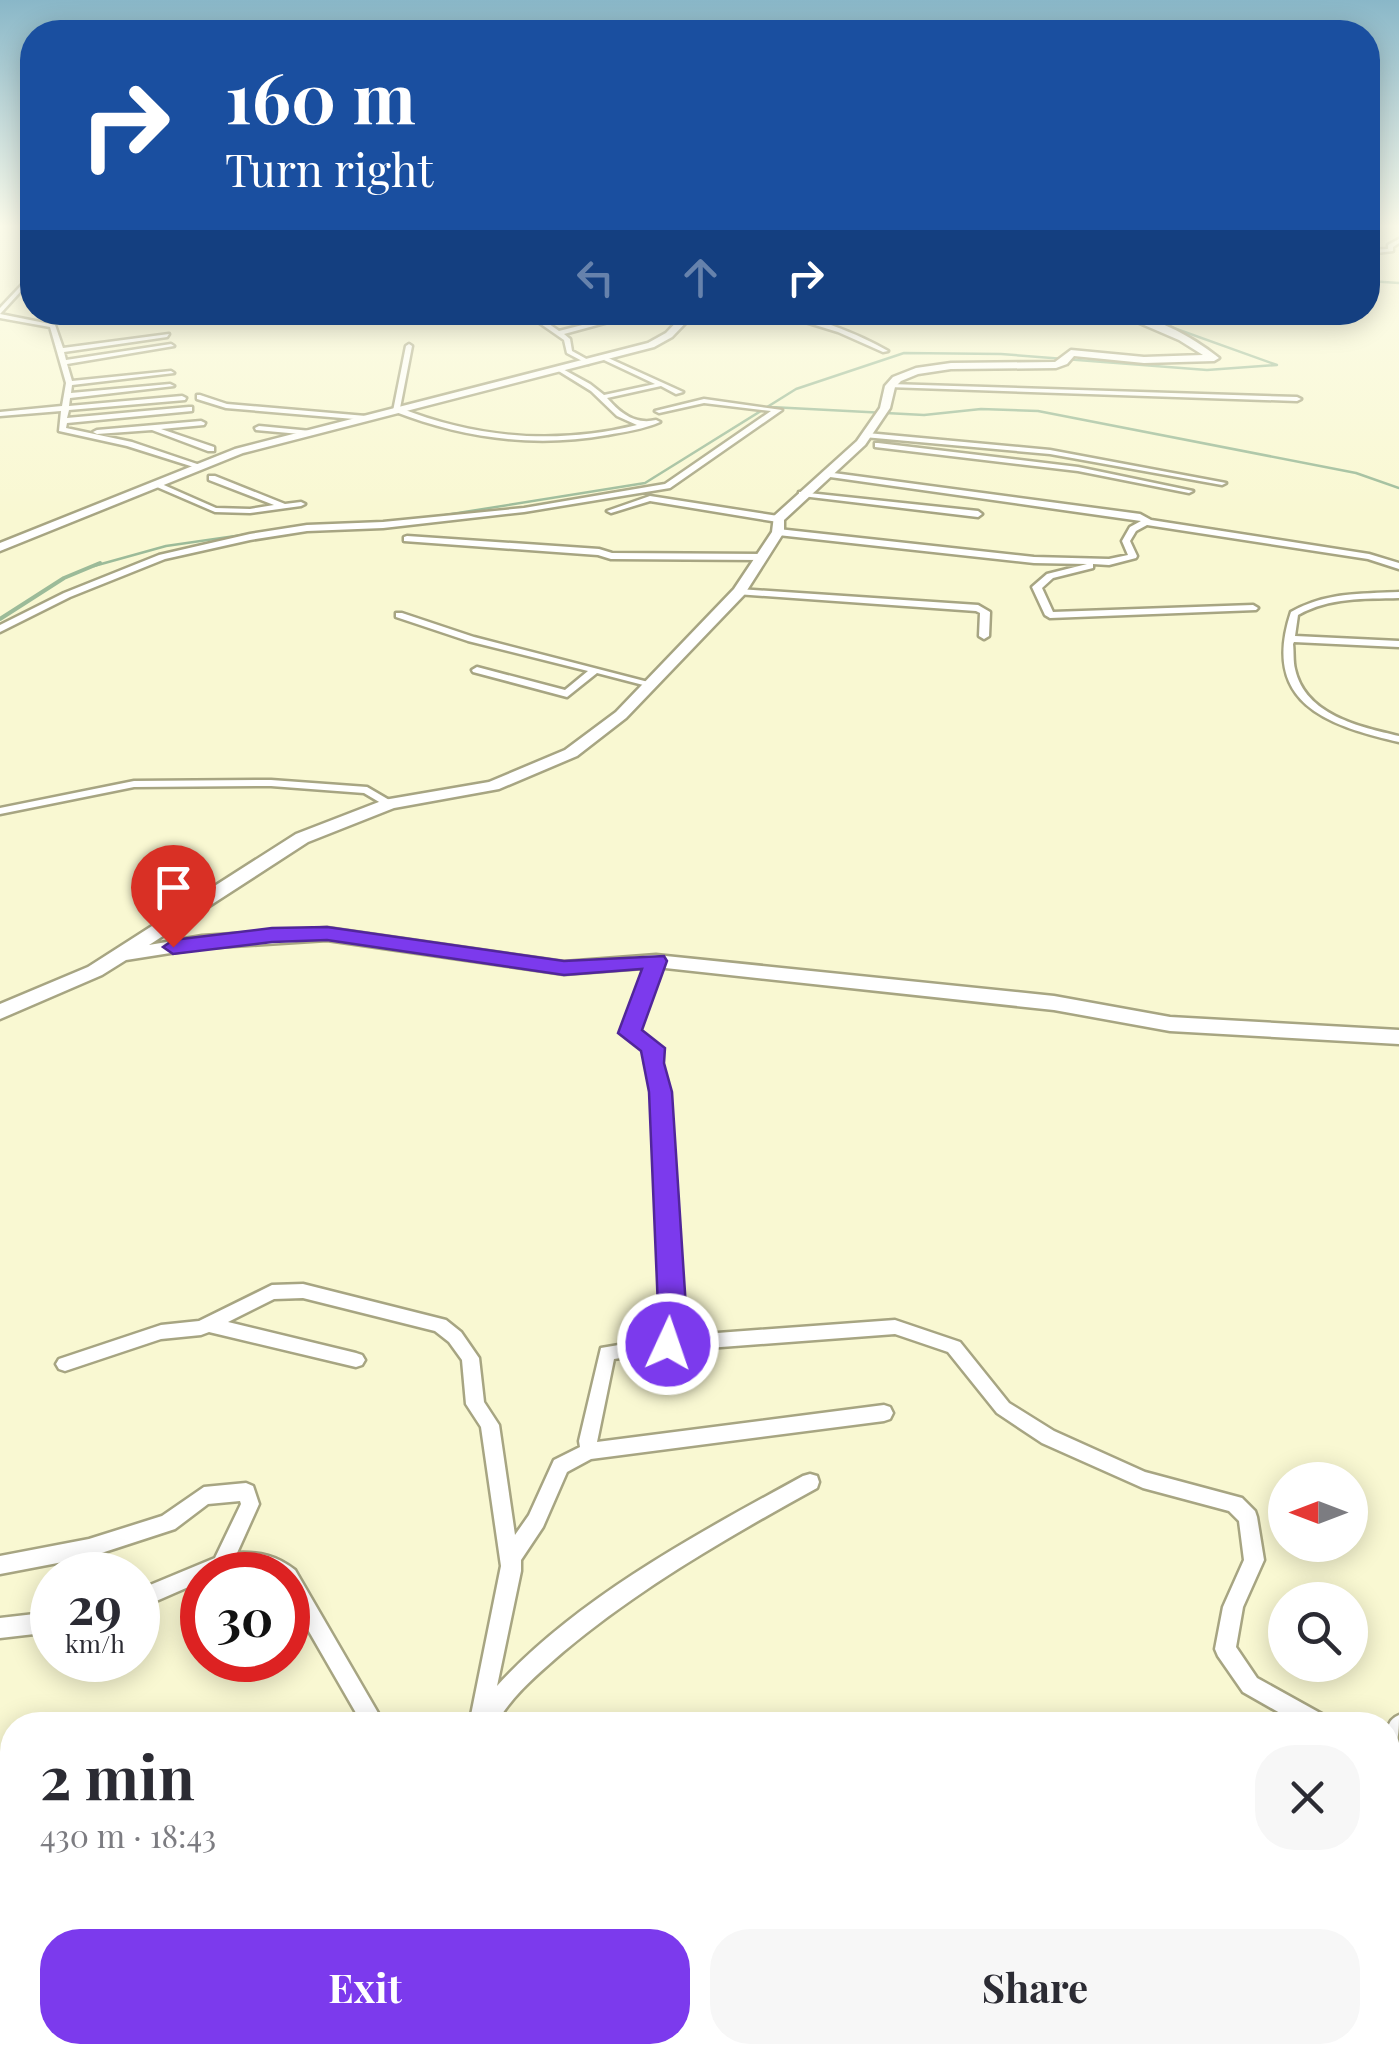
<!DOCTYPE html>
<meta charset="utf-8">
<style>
:root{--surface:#fff;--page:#f7f7f7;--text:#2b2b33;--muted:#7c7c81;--accent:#7c3aed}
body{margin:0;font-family:"Playfair Display",serif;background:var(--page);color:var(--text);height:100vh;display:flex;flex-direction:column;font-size:38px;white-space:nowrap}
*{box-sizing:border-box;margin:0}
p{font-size:32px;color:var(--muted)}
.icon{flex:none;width:55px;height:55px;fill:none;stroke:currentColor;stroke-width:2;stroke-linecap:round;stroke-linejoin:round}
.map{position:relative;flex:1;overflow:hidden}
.details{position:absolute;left:0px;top:1712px;width:1400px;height:352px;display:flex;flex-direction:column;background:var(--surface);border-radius:40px 40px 0 0;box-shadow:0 5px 25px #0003}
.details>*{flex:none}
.hud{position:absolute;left:20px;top:20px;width:1360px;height:305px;border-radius:40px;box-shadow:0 5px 25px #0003;background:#1a4fa0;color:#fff;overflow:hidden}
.needle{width:65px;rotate:270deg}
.controls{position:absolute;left:1268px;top:1462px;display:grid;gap:20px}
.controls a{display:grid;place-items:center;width:100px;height:100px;border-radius:50%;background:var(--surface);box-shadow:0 5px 25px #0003;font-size:50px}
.speed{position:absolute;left:30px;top:1552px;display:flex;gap:20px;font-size:50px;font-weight:700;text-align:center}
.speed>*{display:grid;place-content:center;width:130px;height:130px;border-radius:50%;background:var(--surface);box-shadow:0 5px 25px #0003;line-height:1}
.speed small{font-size:25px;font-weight:400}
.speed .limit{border:15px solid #d22;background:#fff;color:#111}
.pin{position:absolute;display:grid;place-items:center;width:85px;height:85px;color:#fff;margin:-102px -42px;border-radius:50% 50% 50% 0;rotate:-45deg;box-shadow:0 0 10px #0007}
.pin .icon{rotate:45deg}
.me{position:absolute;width:110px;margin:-55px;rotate:3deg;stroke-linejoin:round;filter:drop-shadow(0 0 8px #0008)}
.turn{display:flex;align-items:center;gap:35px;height:210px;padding:0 40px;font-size:45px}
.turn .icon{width:130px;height:130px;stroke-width:2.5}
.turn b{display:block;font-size:70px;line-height:85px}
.lanes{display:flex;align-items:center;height:95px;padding:0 40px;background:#0003;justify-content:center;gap:50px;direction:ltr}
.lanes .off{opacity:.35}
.round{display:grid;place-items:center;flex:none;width:105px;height:105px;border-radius:40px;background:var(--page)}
.headline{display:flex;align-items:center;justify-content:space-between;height:170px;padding:0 40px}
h1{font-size:60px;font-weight:700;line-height:75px}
.button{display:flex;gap:20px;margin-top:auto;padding:20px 40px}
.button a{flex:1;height:115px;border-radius:40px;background:var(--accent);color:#fff;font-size:40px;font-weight:700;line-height:115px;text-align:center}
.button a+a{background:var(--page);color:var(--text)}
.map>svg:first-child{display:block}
</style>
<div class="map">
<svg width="1399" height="2064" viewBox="0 0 1399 2064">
<rect width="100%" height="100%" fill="#f9f8d2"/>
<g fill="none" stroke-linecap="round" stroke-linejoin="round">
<path stroke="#9cbb99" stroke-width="2.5" d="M1368 281 1399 283
M1130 312 1146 318
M771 407 924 415 981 409 1038 411 1356 473 1399 488
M427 518 645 483 796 389 904 353 1001 354 1207 370 1277 365 1157 322
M94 566 166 546 277 530"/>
<path stroke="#9cbb99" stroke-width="4" d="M0 619 64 578 100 563"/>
<defs>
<path id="street" d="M1399 239V243L1393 247V251L1368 254V250L1388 249V245Z
M32 274V279L0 314V308Z
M109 312H140L55 321 52 319Z
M459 312H465L466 317 532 312 559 331 633 312H645L564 334 570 339 572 351 590 361 588 364 567 353 564 340 528 315 463 321 460 319Z
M773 312C805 312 861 335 888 351L883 352 838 332Z
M0 314 55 325 63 348 169 334 167 337 64 352 66 360 171 344 174 346 67 364 72 381 171 371 174 373 72 385 71 393 170 384 174 386 70 398 69 406 182 396 186 398 185 400 69 410 67 418 189 407H192V411L67 423 66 428 132 442 200 465V469L127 446 59 431 61 411 0 416V412L62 406 66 383 50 327 0 318Z
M409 344 412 346 400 408C476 438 557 445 637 425L617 416 591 391 557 370 559 367 590 384 604 395 655 384 604 360 606 357 683 392 676 394 661 386 607 398C620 413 635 425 656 420L660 422C644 429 625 432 607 435 534 448 462 438 393 411L406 346Z
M890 384 1297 397 1301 399 1297 401 888 387Z
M200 395 227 404 366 416 370 418 366 420 226 408 197 399V395Z
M704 399 782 410 670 488 524 512 383 528 307 531 250 540 165 559 70 597 0 632V625L64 593 159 555 250 534 307 525 383 522 524 508 665 484 771 411 704 403 659 413 655 411Z
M201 421 205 423 204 425 161 429 214 447V451H208L152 430 97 434 93 432 97 430Z
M259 426 311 431 315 433 311 435 256 430 255 428Z
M867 433 1050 450 1226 483 1222 485 1050 454 864 437 863 435Z
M878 443 1078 467 1193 491 1189 493 1078 471 875 447V443Z
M826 472 1140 514 1151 520 1369 554 1399 563V569L1368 559 1147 525 1136 531 1130 541 1137 556 1136 558 1109 565 1093 564V568L1053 578 1042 588 1053 612 1253 605 1258 608 1256 610 1050 618 1045 615 1032 587 1047 574 1087 564 1034 563 778 535 774 532 778 529 1034 557 1109 559 1128 555 1122 541 1130 527 1141 521 823 476V472Z
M209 476H215L285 504 301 502 305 504 301 506 250 513 215 512 150 484 157 482 216 508 250 509 274 505 209 480Z
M799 492 978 511 982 514 978 517 802 496H799Z
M650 496 778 516 782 519 778 522 650 501 611 513 607 511Z
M407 536 599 549 612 553 762 554 766 557 762 560 611 559 598 555 404 541V537Z
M739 589 978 605 990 612 989 636 984 639 979 636 980 613 976 611 736 594 734 592Z
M1399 592V598C1364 599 1330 597 1298 615L1295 636 1399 641V647L1294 642 1293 644C1294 652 1293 661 1295 669 1305 715 1360 727 1399 736V742C1325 725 1261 702 1291 612 1326 592 1360 594 1399 592Z
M396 613H402L474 637 656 684 651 687 597 673 567 697 473 672 472 670 477 667 565 690 588 671 468 641 396 617Z
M271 780 367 787 396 804 394 806H386L364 793 271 786 134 787 0 814V808L134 781Z
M656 957 663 961 637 1031 660 1048 659 1063 668 1092 680 1308 677 1336 895 1320 960 1342 1009 1403 1054 1431 1145 1472 1242 1498 1255 1511 1257 1517 1264 1560 1243 1607 1236 1647 1257 1678 1329 1718 1332 1725H1301L1243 1692 1218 1656 1215 1649 1223 1607 1244 1560 1239 1521 1229 1511 1143 1488 1042 1443 997 1413 948 1352 895 1334 668 1351 614 1359 597 1442 884 1405 890 1407 893 1413 890 1419 884 1421 591 1459 567 1472 543 1527 521 1560V1571L497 1686C578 1597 699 1533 803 1476L810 1474 817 1476 819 1482 817 1488C728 1537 641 1587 563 1652 538 1674 512 1695 495 1725H469L501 1566 481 1427 466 1404 462 1360 449 1342 435 1331 303 1298 274 1299 228 1322 356 1353 362 1355 365 1360 362 1365 356 1367 209 1332 201 1335 161 1339 65 1371 59 1369 56 1364 59 1359 161 1325 199 1321 272 1285 303 1284 446 1320 461 1332 479 1358 484 1402 499 1425 515 1535 529 1515 554 1460 580 1447 579 1441 601 1348 660 1338 664 1308 654 1092 645 1063 646 1050 622 1033 649 961Z
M246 1483 253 1486 259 1504 237 1553C261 1552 277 1556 295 1570L385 1725H363L288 1595V1575H270L254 1571 224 1575H202V1581L138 1609V1590L215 1558 241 1504 240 1501 208 1504 175 1529 89 1557 0 1574V1556L89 1539 162 1516 204 1487Z
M52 1612V1632L0 1638V1618Z
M1399 1715C1399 1729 1399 1748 1388 1755 1387 1740 1383 1721 1399 1715Z
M1388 1762 1399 1769V1797L1388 1789Z
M249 2052H273L269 2064H245Z
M584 2052H618C611 2064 592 2064 576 2064L579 2055Z
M750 2052H774L777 2064H753Z"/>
<path id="secondary" d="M686 312H696L672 337 654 347 243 453 0 551V543L235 449 648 343 666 333Z
M1114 312C1148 312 1193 337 1219 358L1214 361 1144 363 1074 356 1067 364 1056 368 951 369 918 374 901 381 895 387 890 408 865 445 784 520V532L744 595 626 718 577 756 499 789 394 808 308 842 149 945 202 936 327 928 564 962 656 955 1054 996 1170 1017 1399 1030V1044L1170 1031 1054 1010 656 967 564 974 327 940 202 948 126 960 102 975 0 1019V1004L88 967 296 834 384 800 489 782 565 750 616 712 734 589 772 532 774 516 857 441 880 408 885 386 893 377 916 368 951 363 1055 362 1071 350 1144 357 1203 355 1179 340Z"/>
</defs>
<use href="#street" stroke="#a7a582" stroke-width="5"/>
<use href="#secondary" stroke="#a7a582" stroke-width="5"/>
<use href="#street" fill="#fff" fill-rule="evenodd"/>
<use href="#secondary" fill="#fff" fill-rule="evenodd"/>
</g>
<linearGradient id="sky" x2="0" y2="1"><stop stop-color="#89b7c8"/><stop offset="0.44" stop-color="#fcfceb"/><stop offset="1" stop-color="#fcfceb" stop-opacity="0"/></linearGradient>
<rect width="1399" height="514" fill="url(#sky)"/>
<path fill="#7c3aed" stroke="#51269a" stroke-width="2.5" d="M327 927 564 961 664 956 667 961 642 1030 665 1048 664 1063 672 1092 686 1308 678 1352 668 1356 659 1352 654 1344 658 1308 649 1092 641 1051 618 1033 642 969 564 975 327 940 272 942 173 954 163 947 173 940 272 928Z"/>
</svg>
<div class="controls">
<a><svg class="needle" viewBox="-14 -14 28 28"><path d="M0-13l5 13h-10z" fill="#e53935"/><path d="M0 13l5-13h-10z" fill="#7c7c81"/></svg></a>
<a><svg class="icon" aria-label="search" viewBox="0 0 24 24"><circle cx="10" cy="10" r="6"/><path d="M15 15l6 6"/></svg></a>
</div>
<div class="speed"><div>29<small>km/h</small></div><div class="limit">30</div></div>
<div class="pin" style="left:173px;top:947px;background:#d93025"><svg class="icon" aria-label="arrive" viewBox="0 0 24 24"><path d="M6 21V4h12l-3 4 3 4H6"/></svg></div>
<svg class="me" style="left:668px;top:1344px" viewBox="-20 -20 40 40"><circle r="17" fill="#7c3aed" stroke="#fff" stroke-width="3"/><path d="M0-11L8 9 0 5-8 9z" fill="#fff"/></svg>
<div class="hud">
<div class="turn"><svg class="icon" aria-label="right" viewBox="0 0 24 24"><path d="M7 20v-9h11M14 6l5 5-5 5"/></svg><div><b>160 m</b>Turn right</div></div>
<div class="lanes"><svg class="icon off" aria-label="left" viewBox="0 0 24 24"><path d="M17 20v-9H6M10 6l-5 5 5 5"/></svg><svg class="icon off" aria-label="ahead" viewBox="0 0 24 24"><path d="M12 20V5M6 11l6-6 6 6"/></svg><svg class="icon" aria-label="right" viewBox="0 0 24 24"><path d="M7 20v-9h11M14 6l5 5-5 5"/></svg></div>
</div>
<section class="details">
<div class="headline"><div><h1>2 min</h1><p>430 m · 18:43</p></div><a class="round"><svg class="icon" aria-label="close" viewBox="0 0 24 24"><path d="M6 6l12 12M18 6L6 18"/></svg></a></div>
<div class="button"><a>Exit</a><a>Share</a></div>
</section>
</div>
